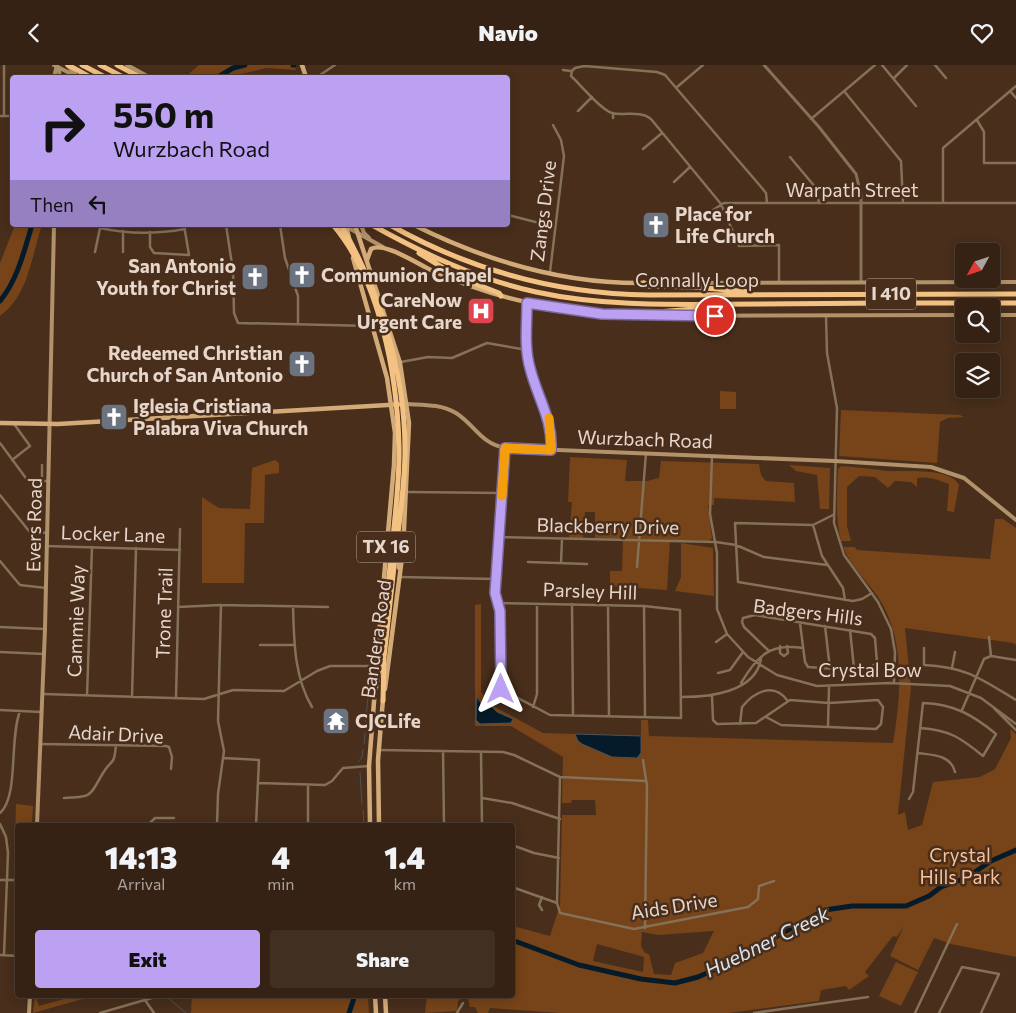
<!DOCTYPE html>
<style>
:root{--surface:#362214;--page:#412f22;--text:#f1f3f6;--muted:#aaa4a0;--line:#503f34;--accent:#bca0f2}
body{margin:0;font-family:Commissioner,sans-serif;background:var(--page);color:var(--text);height:100vh;display:flex;flex-direction:column;font-size:19px;white-space:nowrap}
*{box-sizing:border-box;margin:0}
p{font-size:16px;color:var(--muted)}
.icon{flex:none;width:28px;height:28px;fill:none;stroke:currentColor;stroke-width:2;stroke-linecap:round;stroke-linejoin:round}
.map{position:relative;flex:1;overflow:hidden}
.side{position:absolute;left:15px;top:758px;width:500px;height:175px;display:flex;flex-direction:column;background:var(--surface);border-radius:5px;box-shadow:0 2px 12px #0003,0 0 0 1px var(--line)}
.side>*{flex:none}
.top-card{position:absolute;left:10px;top:10px;width:500px;height:152px;border-radius:5px;box-shadow:0 2px 12px #0003,0 0 0 1px var(--line);background:#bca0f2;color:#111;overflow:hidden}
.needle{width:32px;rotate:230deg}
.controls{position:absolute;left:955px;top:178px;display:grid;gap:10px}
.controls a{display:grid;place-items:center;width:45px;height:45px;border-radius:5px;background:var(--surface);box-shadow:0 2px 12px #0003,0 0 0 1px var(--line);font-size:25px}
.pin{position:absolute;display:grid;place-items:center;width:42px;height:42px;color:#fff;margin:-21px;border:2px solid #fff;border-radius:50%;box-shadow:0 1px 5px #0007}
.me{position:absolute;width:55px;margin:-28px;rotate:0deg;stroke-linejoin:round;filter:drop-shadow(0 0 4px #0008)}
.turn{display:flex;align-items:center;gap:18px;height:105px;padding:0 20px;font-size:22px}
.turn .icon{width:65px;height:65px;stroke-width:2.5}
.turn b{display:block;font-size:35px;line-height:42px}
.then{display:flex;align-items:center;height:48px;padding:0 20px;background:#0003;gap:10px;font-size:19px}
.eta{display:flex;justify-content:space-evenly;align-items:center;height:85px;text-align:center}
.eta b{font-size:30px;font-weight:800;line-height:35px}
.button{display:flex;gap:10px;margin-top:auto;padding:10px 20px}
.button a{flex:1;height:58px;border-radius:5px;background:var(--accent);color:#111;font-size:20px;font-weight:800;line-height:58px;text-align:center}
.button a+a{background:var(--page);color:var(--text)}
header{display:flex;justify-content:space-between;align-items:center;height:65px;padding:0 20px;background:var(--surface);font-size:22px;font-weight:800}
.map>svg:first-child{display:block}
</style>
<header><svg class="icon" aria-label="back" viewBox="0 0 24 24"><path d="M15 5l-7 7 7 7"/></svg>Navio<svg class="icon" aria-label="heart" viewBox="0 0 24 24"><path d="M12 20l-8-8c-3-5 5-10 8-4 3-6 11-1 8 4z"/></svg></header>
<div class="map">
<svg width="1016" height="948" viewBox="0 0 1016 948">
<rect width="100%" height="100%" fill="#482e1b"/>
<path fill="#774318" fill-rule="evenodd" d="M199 0H294L296 5 266 3 229 12H185Z
M15 160H42C31 192 29 230 0 251V198Z
M720 326 736 327V344H720Z
M841 345 960 350 964 352 948 353 940 357 937 398 839 391Z
M570 392 627 395 625 416H647L659 413 661 396 759 399 761 410 766 416 794 418 795 437 714 433V440H708L712 473 709 476 670 475 667 525 610 521V506H622L623 474 595 473V447H585L583 473 569 474 572 437H568Z
M275 395 279 398V408L265 410 264 458H245L244 518H202V432L219 443 250 444 252 403Z
M789 400 830 403 829 444H820L817 410 796 406Z
M841 401C857 402 872 404 887 406 904 407 950 402 959 420L954 447 947 446 949 419C938 415 929 411 917 413V422L911 417 895 416 888 423 875 412 859 411 847 422V461L851 476H841C835 452 837 427 838 404Z
M995 454H1003L1016 463V580L1013 578 905 563 911 623 898 750 905 747 908 765 922 760 933 717 980 712 995 704 1011 673 1010 664 1016 669V892L951 879 934 873 918 905 890 891 904 861 897 872 893 871 865 907 869 911 849 925 846 921 821 925 819 936 729 948H560L490 943 488 948H478L475 942H470L468 934 463 932 458 936 457 946 425 948 427 930H512L513 861 550 871 560 840 562 750H596L595 735H572L571 738H562L563 692 511 661H475V540L481 539V627L493 641 543 668 641 671V655H648L649 671 893 678C901 630 906 574 878 532 866 515 851 501 843 482H855L857 485 990 494ZM714 866 703 888 675 898 671 910 654 909 649 889 645 888 641 881 642 867 658 870ZM597 879 644 892 643 907 593 896Z
M681 478 713 483 714 531 675 526 681 512Z
M16 739 33 741 32 760H18L17 778H15Z
M896 897 918 907 901 941 879 931Z
M35 930 39 941 78 930H97L33 948Z
M192 930H368L369 948H191Z"/>
<path fill="#061b29" stroke="#4a535a" d="M477 632 482 640 491 641 497 647 513 654 511 658 480 659 476 655Z
M575 669 641 671V688L637 693 612 692 582 679 578 676Z"/>
<g fill="none" stroke-linecap="round" stroke-linejoin="round">
<path stroke="#4a535a" stroke-width="1" d="M365 662 369 623
M364 679 365 668
M358 697 362 692 363 684
M360 707 362 739
M363 745 364 760
M168 933 186 948"/>
<path stroke="#061b29" stroke-width="5" d="M293 0H294
M218 12 233 3 245 0
M0 236C18 214 24 186 32 160
M512 875 579 900 641 914 675 918 698 912 718 903 825 845 852 841H906L929 831 941 822 966 813 991 796 1016 785
M349 948 355 930"/>
<path stroke="#847158" stroke-width="2.5" d="M882 0 916 41
M935 0 946 13
M563 5 571 6
M572 6 575 3 584 1 657 7 665 10 762 123 766 128 767 138
M572 6 571 11C581 20 600 44 612 48 625 51 640 45 651 54L721 139 739 181
M317 12 335 0
M894 13 907 0
M677 22 703 0
M844 26 901 96 903 138
M1010 26 1016 33
M578 46 592 32
M0 51H12
M4 51V0
M613 53V48
M811 54 875 0
M977 55 984 67V98H1016
M643 84 662 68
M790 92 816 123 819 138
M674 117 690 102
M943 138V83L1016 21
M508 150 555 162
M694 157 724 138H1016
M226 160 233 206 234 248 238 258 371 261
M280 160 285 193 298 231V260
M100 163C127 169 157 169 185 164
M150 167V182L154 188 189 190 184 160
M739 181 779 180V217
M95 187 100 163
M123 187V166
M550 207 564 91 561 75 553 60
M527 238C526 259 525 282 530 303 537 332 553 354 551 385
M826 251 827 288 837 343 834 458 844 490 878 537 891 564 895 587 894 618
M401 297 428 292 452 293 487 278 527 285
M0 378 28 416H48
M712 391 710 449 717 488V544L727 569 748 592 777 610 817 621 889 618 950 621 981 633 1016 659
M12 395 30 381 14 359
M407 427 502 428
M0 430 29 466 47 468
M42 433V400
M833 450 813 460 735 458 738 517 853 536 862 534 872 528
M813 460 822 491 843 523 845 535
M499 472 716 477 736 480 764 492 827 500
M46 481 180 485
M0 496 20 520 46 523
M528 497 587 499
M561 498 562 474
M637 502 646 388
M400 512 496 514
M499 538 644 541 680 545 681 653 550 650 501 624 500 546 495 528 505 383
M572 539 573 650
M608 540 609 652
M293 541C294 575 294 612 312 642
M644 541 645 652
M178 542 221 540 328 542
M743 553 755 550 871 569 875 573 877 598 872 601 836 604 808 602 805 597 800 558
M743 553 742 557 744 562 769 586
M825 561 830 604
M0 562 45 564
M850 565 854 603
M989 572 991 591
M716 577 727 569
M260 580H294
M780 581V588L784 591 788 588 787 581
M924 583V600C967 602 981 614 1016 635
M0 587 44 589
M952 603 955 587
M718 608 730 605 743 587
M741 618C758 590 770 578 803 583
M43 629 204 634 233 625 284 626 317 606 330 601H376
M87 631 92 482
M712 631 713 655 717 659 756 658 790 635 829 638 878 635 883 642 881 659 876 664 781 660 766 652
M132 632 136 483
M682 632C708 632 755 628 761 594
M176 633 180 464
M533 642 537 629V539
M994 643 1016 665
M0 645 41 647
M962 645 984 594 991 591 1016 595
M740 659 742 642C754 627 773 617 787 635
M828 662 829 621
M40 679 166 681 169 682 172 692 171 704
M379 685 503 687 514 690 560 712 646 716
M443 686 444 760
M481 687 482 760
M918 688C933 690 951 690 955 707
M223 693 259 695 256 760
M643 695 647 721 645 863
M560 712 557 838 560 848 634 864 748 842 758 834 759 821 774 816
M259 718 325 720 332 716 343 703 369 701
M308 720V760
M64 733C94 732 89 731 103 708 112 693 114 702 116 680
M482 733 512 738 560 754
M909 734 913 727 923 638C954 639 973 650 996 669L983 691C961 673 950 665 920 663
M0 748C19 731 9 675 20 646
M0 759 6 772 8 788 4 890
M148 760 155 753H174
M217 760 218 729 224 686 218 656 221 540
M512 780 534 788 559 793
M0 815H18
M512 822 557 838
M512 828 514 823
M542 845 539 840 542 832
M0 890 18 891
M145 935 154 948
M100 948 162 930
M457 948 463 938
M754 948 868 932
M915 948 957 859
M939 948 962 902 999 909 981 948"/>
<path stroke="#847158" stroke-width="3" d="M764 0 819 62 856 109 861 130V217"/>
<path stroke="#b1926a" stroke-width="4" d="M54 0 77 12
M67 0 77 11
M127 0 149 12
M56 4 59 6 60 12
M54 12 57 0
M361 160 364 168 369 173
M345 161 383 182
M646 218 1016 217
M991 250H1016
M636 251 964 250
M407 339C424 340 440 339 456 348 475 360 480 378 505 383L835 396 931 402 964 413 1016 455
M37 760 45 564 54 160
M29 948 30 930"/>
<path stroke="#d3ab78" stroke-width="4.5" d="M302 0 306 12
M336 160 347 176
M346 160 349 173
M355 160 400 298 409 358 403 485 385 624
M414 160C486 196 563 219 644 218
M353 193 387 313 395 368 394 400 375 614
M367 195 371 184C384 176 419 200 433 206 493 233 556 247 621 250
M0 358 58 359 405 339
M388 477 392 470 400 474 399 503
M370 760 369 701 375 624
M379 760 378 695 383 634
M375 930 376 948
M385 930 386 948"/>
<path stroke="#f3c283" stroke-width="5" d="M68 0 90 12
M82 0 105 12
M100 0 123 12
M117 0 140 12
M372 160C424 189 477 214 536 227 610 243 687 239 762 239 847 238 931 238 1016 238
M390 160C470 205 557 229 649 230L1016 229
M419 188 458 212 499 228 501 231
M644 218 649 221 694 222 750 227
M621 250 731 241
M375 626 379 605 392 483
M383 636 384 592 396 484"/>
<path stroke="#f3c283" stroke-width="5" d="M333 160C380 215 397 310 399 380 400 414 395 449 392 483
M341 160C380 227 405 307 405 385 405 418 400 451 396 484"/>
</g>
<g fill="none" stroke-linecap="round" stroke-linejoin="round">
<defs>
<path id="route" d="M501 624 500 546 495 528 496 514 505 383 551 385C553 354 537 332 530 303 524 282 527 260 527 238L602 249 715 251"/>
</defs>
<use href="#route" stroke="#7a689d" stroke-width="12"/>
<use href="#route" stroke="#bca0f2" stroke-width="9"/>
<path stroke="#f59e0b" stroke-width="9" d="M502 431 505 383 551 385 549 353"/>
</g>
<defs>
<symbol id="church-square" viewBox="-11 -11 22 22"><rect x="-9" y="-9" width="18" height="18" rx="4" fill="#6b7280" stroke="#482e1b"/><path d="M-1.2-6h2.4v3.5h3.3v2.4h-3.3V6h-2.4V-.1h-3.3v-2.4h3.3Z" fill="#fff"/></symbol>
<symbol id="hospital-square" viewBox="-11 -11 22 22"><rect x="-9" y="-9" width="18" height="18" rx="4" fill="#e0444e" stroke="#482e1b"/><path d="M-5-5h3v3.5h4V-5h3V5h-3V1.5h-4V5h-3Z" fill="#fff"/></symbol>
<symbol id="temple-square" viewBox="-11 -11 22 22"><rect x="-9" y="-9" width="18" height="18" rx="4" fill="#6b7280" stroke="#482e1b"/><path d="M0-6L5-2H3V0L6.5 2.5H4V6H1.5V3h-3V6H-4V2.5H-6.5L-3 0V-2H-5Z" fill="#fff"/></symbol>
</defs>
<g fill-rule="evenodd">
<use href="#church-square" x="640" y="144" width="32" height="32"/>
<use href="#church-square" x="286" y="194" width="32" height="32"/>
<use href="#church-square" x="239" y="196" width="32" height="32"/>
<use href="#hospital-square" x="465" y="230" width="32" height="32"/>
<use href="#church-square" x="286" y="283" width="32" height="32"/>
<use href="#church-square" x="98" y="336" width="32" height="32"/>
<use href="#temple-square" x="320" y="640" width="32" height="32"/>
</g>
<g text-anchor="middle" stroke-width="5" stroke-linejoin="round" paint-order="stroke">
<g fill="#482e1b" stroke="#b7a496" stroke-width="1">
<rect x="866" y="213.5" width="50" height="31" rx="4"/>
<rect x="357" y="466.5" width="58" height="31" rx="4"/>
</g>
<g font-size="18" font-weight="bold" fill="#e7d6cb">
<text x="891" y="235">I 410</text>
<text x="386" y="488">TX 16</text>
</g>
<g font-size="19" fill="#e7d6cb" stroke="#482e1b">
<text x="852" y="132">Warpath Street</text>
<text transform="translate(543 146) rotate(-83)" y="7">Zangs Drive</text>
<text x="697" y="222">Connally Loop</text>
<text transform="translate(645 374) rotate(2)" y="7">Wurzbach Road</text>
<text transform="translate(34 460) rotate(-89)" y="7">Evers Road</text>
<text transform="translate(608 461) rotate(1)" y="7">Blackberry Drive</text>
<text transform="translate(113 469) rotate(2)" y="7">Locker Lane</text>
<text transform="translate(590 526) rotate(2)" y="7">Parsley Hill</text>
<text transform="translate(808 547) rotate(7)" y="7">Badgers Hills</text>
<text transform="translate(164 548) rotate(-88)" y="7">Trone Trail</text>
<text transform="translate(76 556) rotate(-88)" y="7">Cammie Way</text>
<text transform="translate(376 574) rotate(-82)" y="7">Bandera Road</text>
<text x="870" y="612">Crystal Bow</text>
<text transform="translate(116 669) rotate(3)" y="7">Adair Drive</text>
<text transform="translate(674 841) rotate(-9)" y="7">Aids Drive</text>
</g>
<g font-size="19" font-weight="bold" fill="#e7d6cb" stroke="#482e1b" text-anchor="start">
<text x="675" y="156">Place for<tspan x="675" dy="22">Life Church</tspan></text>
<text x="236" y="208" text-anchor="end">San Antonio<tspan x="236" dy="22">Youth for Christ</tspan></text>
<text x="321" y="217">Communion Chapel</text>
<text x="462" y="242" text-anchor="end">CareNow<tspan x="462" dy="22">Urgent Care</tspan></text>
<text x="283" y="295" text-anchor="end">Redeemed Christian<tspan x="283" dy="22">Church of San Antonio</tspan></text>
<text x="133" y="348">Iglesia Cristiana<tspan x="133" dy="22">Palabra Viva Church</tspan></text>
<text x="355" y="663">CJCLife</text>
</g>
<g font-size="19" fill="#f6c29e" stroke="#482e1b">
<text x="960" y="797">Crystal<tspan x="960" dy="22">Hills Park</tspan></text>
</g>
<g font-size="20" font-style="italic" fill="#d5e5f2" stroke="#482e1b">
<text transform="translate(767 877) rotate(-26)" y="7">Huebner Creek</text>
</g>
</g>
</svg>
<div class="controls">
<a><svg class="needle" viewBox="-14 -14 28 28"><path d="M0-13l5 13h-10z" fill="#e53935"/><path d="M0 13l5-13h-10z" fill="#aaa4a0"/></svg></a>
<a><svg class="icon" aria-label="search" viewBox="0 0 24 24"><circle cx="10" cy="10" r="6"/><path d="M15 15l6 6"/></svg></a>
<a><svg class="icon" aria-label="layers" viewBox="0 0 24 24"><path d="M12 4l9 5-9 5-9-5zM3 14l9 5 9-5"/></svg></a>
</div>
<div class="pin" style="left:715px;top:251px;background:#d93025"><svg class="icon" aria-label="arrive" viewBox="0 0 24 24"><path d="M6 21V4h12l-3 4 3 4H6"/></svg></div>
<svg class="me" style="left:501px;top:624px" viewBox="-20 -20 40 40"><path d="M0-17L14 15 0 8-14 15z" fill="#bca0f2" stroke="#fff" stroke-width="4"/></svg>
<div class="top-card">
<div class="turn"><svg class="icon" aria-label="right" viewBox="0 0 24 24"><path d="M7 20v-9h11M14 6l5 5-5 5"/></svg><div><b>550 m</b>Wurzbach Road</div></div>
<div class="then">Then<svg class="icon" aria-label="left" viewBox="0 0 24 24"><path d="M17 20v-9H6M10 6l-5 5 5 5"/></svg></div>
</div>
<section class="side">
<div class="eta">
<div><b>14:13</b><p>Arrival</p></div>
<div><b>4</b><p>min</p></div>
<div><b>1.4</b><p>km</p></div>
</div>
<div class="button"><a>Exit</a><a>Share</a></div>
</section>
</div>
